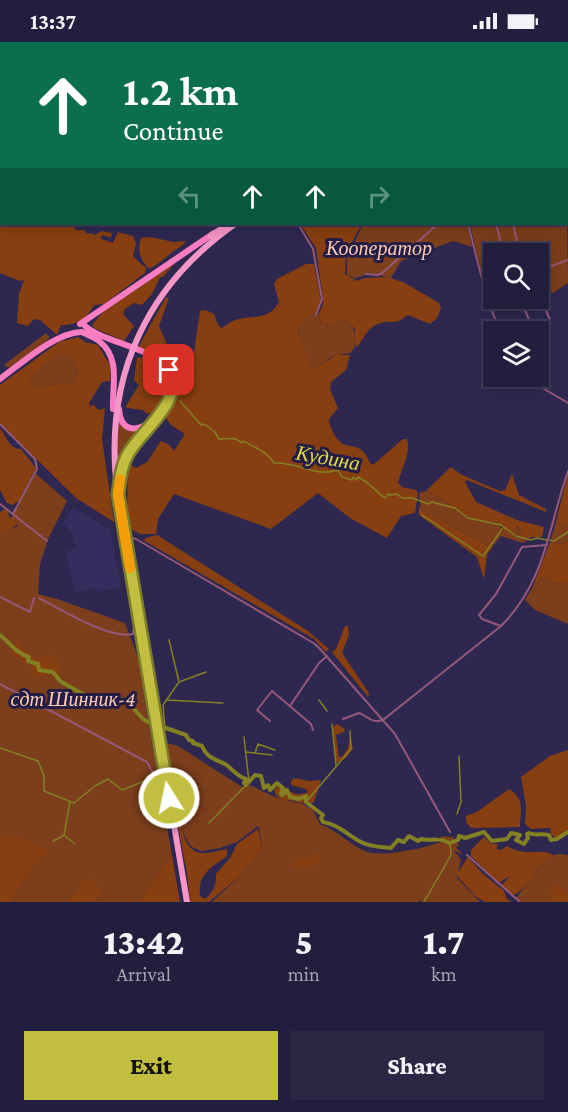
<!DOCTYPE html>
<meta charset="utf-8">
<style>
:root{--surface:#221e3d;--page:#2a2744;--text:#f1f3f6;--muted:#a2a2b0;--line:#3f3c57;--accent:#c1be40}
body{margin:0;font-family:"Crimson Pro",serif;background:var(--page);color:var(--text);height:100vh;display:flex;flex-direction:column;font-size:22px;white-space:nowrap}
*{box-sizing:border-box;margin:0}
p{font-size:20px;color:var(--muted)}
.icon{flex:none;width:33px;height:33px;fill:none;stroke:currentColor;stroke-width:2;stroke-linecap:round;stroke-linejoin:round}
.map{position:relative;height:860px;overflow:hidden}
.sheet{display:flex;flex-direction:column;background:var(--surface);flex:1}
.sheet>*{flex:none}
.banner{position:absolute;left:0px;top:0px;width:568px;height:183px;box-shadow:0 3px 15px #0003,0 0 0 2px var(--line);background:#0b6e4f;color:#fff;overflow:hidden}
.fabs{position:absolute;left:483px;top:201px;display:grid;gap:12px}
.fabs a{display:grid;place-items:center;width:66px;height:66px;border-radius:0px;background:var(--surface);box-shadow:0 3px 15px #0003,0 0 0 2px var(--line);font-size:30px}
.pin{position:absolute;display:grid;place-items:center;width:51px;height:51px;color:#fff;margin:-26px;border-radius:12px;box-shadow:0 3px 9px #0006}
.me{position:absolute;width:66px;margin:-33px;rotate:350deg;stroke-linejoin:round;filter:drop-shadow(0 0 4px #0008)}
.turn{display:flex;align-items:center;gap:21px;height:126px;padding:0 24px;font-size:27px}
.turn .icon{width:78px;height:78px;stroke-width:2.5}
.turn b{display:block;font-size:42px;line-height:51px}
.lanes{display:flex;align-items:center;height:57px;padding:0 24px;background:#0003;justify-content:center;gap:30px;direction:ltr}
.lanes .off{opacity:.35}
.eta{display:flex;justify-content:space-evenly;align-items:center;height:102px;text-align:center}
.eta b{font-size:36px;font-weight:800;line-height:42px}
.primary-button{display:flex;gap:12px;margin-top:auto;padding:12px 24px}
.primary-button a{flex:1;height:69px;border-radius:0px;background:var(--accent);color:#111;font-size:24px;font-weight:800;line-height:69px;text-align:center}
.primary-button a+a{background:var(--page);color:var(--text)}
.status{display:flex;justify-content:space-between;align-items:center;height:42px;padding:0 30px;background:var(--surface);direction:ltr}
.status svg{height:16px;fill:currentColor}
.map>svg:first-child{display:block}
</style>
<div class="status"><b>13:37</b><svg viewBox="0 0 49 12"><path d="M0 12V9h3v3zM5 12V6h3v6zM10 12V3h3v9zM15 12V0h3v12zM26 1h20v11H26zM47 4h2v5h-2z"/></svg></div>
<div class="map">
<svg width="568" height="860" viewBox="0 0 568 860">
<rect width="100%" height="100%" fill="#2e2851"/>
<path fill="#342d5d" d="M73 465 110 488 121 545 96 550 95 546 75 550 66 509 76 507 72 490 63 481Z"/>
<path fill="#7c3e1b" d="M0 0H80L2 2 1 104Z
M567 175 568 241 553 251 539 242 538 212H494L493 248 486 251 470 182H567Z
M363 182H467L472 205 453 199 401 219 391 236 371 231 355 236 347 233V217Z
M315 272 318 273 322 283 326 282 328 284C332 283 338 277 341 277 345 277 347 281 350 283 357 289 353 295 355 305L350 311 333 314 315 326 309 324 306 319 298 286 302 278Z
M46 291 50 296 45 300 9 326 4 323Z
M59 312H70L78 327 75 340 36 345 30 336Z
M119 376 131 388 144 387C129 405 123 416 118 439L116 415Z
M35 431 67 459 48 497 40 522 38 552 57 557 125 581 140 621 147 673 172 813 138 860H95L101 854 84 836 66 860H11L33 826 43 816 4 795 0 796V491L18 484 11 476Z
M426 449C446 456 461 474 481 480 486 481 491 480 496 480L501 486 516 483 524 494 532 495 523 501 501 494 493 504 484 502 421 467 419 451Z
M556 480 568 485V499L562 502 550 500Z
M541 535H546L555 542 568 540V582L535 568 527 560Z
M167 701 178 704 242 745 250 743 277 756 303 762 313 768 320 782C336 788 356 807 368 810 385 815 425 806 441 800V794L453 795 459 803 458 805 455 804 463 813 453 808 461 817 457 836 480 860H421V856L419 860H212L240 834 262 807 259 786 258 784 237 800 220 806 201 809 192 805 186 797 181 783 176 738 171 728Z
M559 812 568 813V860H520L516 856 547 815Z"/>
<path fill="#873f11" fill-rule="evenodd" d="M0 182 8 185 19 182H75V188H84L87 192 91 191 95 193 101 189 112 191 111 196 102 193 101 197 113 201 118 190 133 194 136 201 133 214 142 223 146 225 145 231 104 262 94 263C88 276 75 284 61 283L57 293 40 278 34 277 28 284 17 281 19 252 24 238 20 239 0 231Z
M300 182H362L346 211 345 232 357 239 364 236 387 235 403 240 439 261 441 266 437 276 430 282 408 273C392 285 394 277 381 281 368 284 364 296 357 305L354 301 355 287 344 278 340 277 330 284 326 282 322 283 318 273 323 263V257L316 206Z
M150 195 174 200 186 199C182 205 179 205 174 209 165 215 160 222 149 227 140 216 137 210 141 196Z
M176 220 163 235H160L152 252 142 263 134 261 125 267 123 272 134 284 124 299 94 286 92 283 103 270Z
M306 222H314L321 259 315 272C281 286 310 297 306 319L309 324 315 326 336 313H350L346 328 331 340 330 347 338 366 329 377C330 386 335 397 343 402 348 404 353 404 358 406 365 409 367 415 370 421L373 423 403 397H407C411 413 401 426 398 441L402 445 416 448 418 451 415 471 401 474 387 496 350 476 318 451 271 487 174 452 158 477 156 492H140L129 486 127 473 128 422 136 426 147 420 161 399 168 402 174 409 185 392 171 383 165 375C191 336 175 322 138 306L166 255 169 256 159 284 168 305 179 309 188 318 193 317 200 269 206 268 214 272 218 283 222 286C226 283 230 280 235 278 252 273 269 279 279 260L274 242 277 237Z
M78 295 85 300 98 303 110 323V339L102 340 89 361 90 364 94 363 98 368 105 366 102 397 114 480 76 456 0 381V343L59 300ZM59 312H70L78 327 75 340 36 345 30 336Z
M144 315 157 321 168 348C163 358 161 370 147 372L143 368 127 366 126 364 139 343 134 338 137 316Z
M0 386C6 394 10 408 21 407L36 426 19 459 12 463 7 461 0 448Z
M451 425 462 433 500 449 505 448 512 432 519 453 546 467V470L467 438 465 440 476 460 517 478 544 485 542 495H524L517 483 515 490 505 488 496 480C491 479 486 481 481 480 461 474 446 456 426 449Z
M568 431V485L556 480Z
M419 463 421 467 484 502 493 504 487 513 484 537 477 515 419 473Z
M4 467 8 469 9 475 15 476 16 483 2 493H0V471Z
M157 493 308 589 329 607 326 610 314 597 143 498 149 495Z
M568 499V540L555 542 546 535H541L527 560 525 558 532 547 550 500 562 502Z
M345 584H348L349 593 342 611 369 651 368 655 332 610 336 607Z
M18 599 22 606 28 607 32 615 36 617 49 612 57 616 61 633 59 634 53 629 44 634 34 633 31 622 21 620 12 612 16 600Z
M337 682 345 687 344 690 336 693 339 715H342L348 706 350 694 353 706 346 716 336 721 332 686Z
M568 708V790L555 796 551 792 550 786 531 787 525 782 526 763 521 735 550 714Z
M294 736 309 739 321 738 314 760C306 764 303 761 294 759 284 757 278 760 274 748L279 743C288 748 297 756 308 750L306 747 291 743V739Z
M509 747C526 758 520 770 520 785L471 786 466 780V774L477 770Z
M181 781C183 793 187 810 202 811 209 812 219 808 227 807V814C211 826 198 831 200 854L205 857C213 850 217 843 216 832L230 816 237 802 258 787 262 807 240 834 209 860H190L187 832 178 784Z
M11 792 48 807 43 816 33 826 11 860H0V796Z
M484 795 492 802H498L497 807 501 808 507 804C527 816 537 805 554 813 537 819 530 847 513 853L502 843 510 834 500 840 497 839 471 814V808Z
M316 812H320L321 818C311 826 302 830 290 824L298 816 307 817Z
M172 813 180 860H138Z
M468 815 483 832 504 849 507 857 512 860H485L475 854 458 835V830Z
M84 836 93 837 99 845 101 854 95 860H66Z
M560 842 568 853V860H552L550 852 555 844Z"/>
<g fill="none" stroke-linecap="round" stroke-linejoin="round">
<path stroke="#838122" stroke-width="1.5" d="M284 2 287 0
M567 50 568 48
M180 359 201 383 204 382 214 389 219 397C228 397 235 394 242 401L243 399C255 405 267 410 274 421 296 419 315 436 338 428L342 435 352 438 353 435 356 438 358 435C368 439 376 450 385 456L388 452 390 453 397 452 402 456H412L428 462 432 460 455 466 468 476 501 483 516 494 531 498 537 496 547 498
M422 473 483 514 502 487
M550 498 554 499 568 490
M179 640 206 630
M167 658 223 661
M319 658 327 669
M332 682 336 723
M165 686 163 663 179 640 169 598
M244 695 249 740
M0 706 38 719 44 734V749L74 761 95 744 108 737 122 748 152 736
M246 710 272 713
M255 711 258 702 275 708
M70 760 64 793 75 802
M306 760 351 707 350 689
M457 772 461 760 459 714
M209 781 246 743
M53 799 63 794
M424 860 451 813 450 801"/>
<path stroke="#838122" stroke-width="4" d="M441 0 442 2
M567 152 568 151
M0 593C11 602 16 611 29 615L28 619 38 622 39 628 53 630 60 639 98 661 104 662 109 655 126 658 143 677 152 682
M160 684 186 693 189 698 193 699V701L202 704C207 716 215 717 225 722 233 727 236 734 246 737L244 741 246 743 255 733 261 734 264 746 268 743 270 748 277 741 283 746 281 751 282 753 287 748 290 755 299 757 306 754V760L323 773 321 776 323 780C337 782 348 793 361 800 370 805 381 805 391 806L398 798 404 800 409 794 418 799 421 797C433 800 435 794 450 801L458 798 459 794 465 796 484 790 492 799 507 797 511 791 520 793 516 798 524 802 528 796 527 792 529 791C536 794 541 791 549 793L551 798 557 797 568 790"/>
<path stroke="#955878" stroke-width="2" d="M313 2 314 0
M524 2 525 0
M0 57 2 59
M0 106H2
M0 128H2
M298 182 313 207 322 257 316 273
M468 182 486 253 500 290
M496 182 504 212
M513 182 520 212
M538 229 568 218
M366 232 378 233 382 231 438 182
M538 249 550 278
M486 253 494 247
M520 256 534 290
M538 300 547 320 538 329
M522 334 568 361
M530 340 534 334
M0 382 35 417 37 427 13 472
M0 462 47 499
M128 495 136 497 315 602 321 608 395 692 450 790
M0 555 30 570 34 556
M39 556C60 567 110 598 133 592L135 576
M501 584 482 577 479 573 496 552 522 505 547 503
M0 642 147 720 154 733 162 735
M290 664 319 621 327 614
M343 677 359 671C368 674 371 682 383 678L501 584C546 539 548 486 568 429
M270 679 257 668 272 649 311 682 313 688
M467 813 520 860"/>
<path stroke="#fa7cc1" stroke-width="6" d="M80 282 214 191
M85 284C107 303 163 306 172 335 181 367 122 413 119 367
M82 290C88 293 94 295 99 299 121 316 112 343 113 367
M0 337C22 321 55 291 81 290
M119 449C122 416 130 409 150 384"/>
<path stroke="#f497c8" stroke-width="6" d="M494 2 496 0
M503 2 505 0
M211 194 228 182
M187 860 116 438C106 331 148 243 235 182"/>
</g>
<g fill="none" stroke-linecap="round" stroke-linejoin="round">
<defs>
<path id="route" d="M169 328C185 359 142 387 128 412 121 424 120 438 118 452L169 756"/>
</defs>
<use href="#route" stroke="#7d7c2a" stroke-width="15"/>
<use href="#route" stroke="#c1be40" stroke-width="10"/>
<path stroke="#f59e0b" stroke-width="10" d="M120 437 118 452 130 526"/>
</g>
<g text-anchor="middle" stroke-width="6" stroke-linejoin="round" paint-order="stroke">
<g font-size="20" font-style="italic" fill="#ffcbb2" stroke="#241e46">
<text x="379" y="213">Кооператор</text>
<text x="73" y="664">сдт Шинник-4</text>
</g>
<g font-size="21" font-style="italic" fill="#e1dd3d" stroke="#241e46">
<text transform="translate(328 416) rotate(10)" y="7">Кудина</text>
</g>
</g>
</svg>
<div class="fabs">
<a><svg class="icon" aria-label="search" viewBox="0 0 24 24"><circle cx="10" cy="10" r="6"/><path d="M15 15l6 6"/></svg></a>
<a><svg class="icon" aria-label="layers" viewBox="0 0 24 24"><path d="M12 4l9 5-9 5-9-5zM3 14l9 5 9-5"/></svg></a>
</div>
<div class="pin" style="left:169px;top:328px;background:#d93025"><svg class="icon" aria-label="arrive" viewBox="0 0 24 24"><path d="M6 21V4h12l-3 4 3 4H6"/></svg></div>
<svg class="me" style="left:169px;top:756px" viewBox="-20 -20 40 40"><circle r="17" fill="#c1be40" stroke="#fff" stroke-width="3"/><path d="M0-11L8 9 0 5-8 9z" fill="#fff"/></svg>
<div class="banner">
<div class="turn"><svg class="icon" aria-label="ahead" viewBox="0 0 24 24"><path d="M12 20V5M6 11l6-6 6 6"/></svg><div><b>1.2 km</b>Continue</div></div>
<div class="lanes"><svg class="icon off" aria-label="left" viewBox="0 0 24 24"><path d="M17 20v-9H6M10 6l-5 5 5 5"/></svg><svg class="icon" aria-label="ahead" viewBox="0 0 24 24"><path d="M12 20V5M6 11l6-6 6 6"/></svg><svg class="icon" aria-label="ahead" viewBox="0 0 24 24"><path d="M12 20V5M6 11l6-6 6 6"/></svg><svg class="icon off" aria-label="right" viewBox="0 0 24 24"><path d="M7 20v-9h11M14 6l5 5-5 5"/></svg></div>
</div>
</div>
<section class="sheet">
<div class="eta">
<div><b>13:42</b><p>Arrival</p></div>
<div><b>5</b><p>min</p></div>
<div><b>1.7</b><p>km</p></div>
</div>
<div class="primary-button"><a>Exit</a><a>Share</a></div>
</section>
